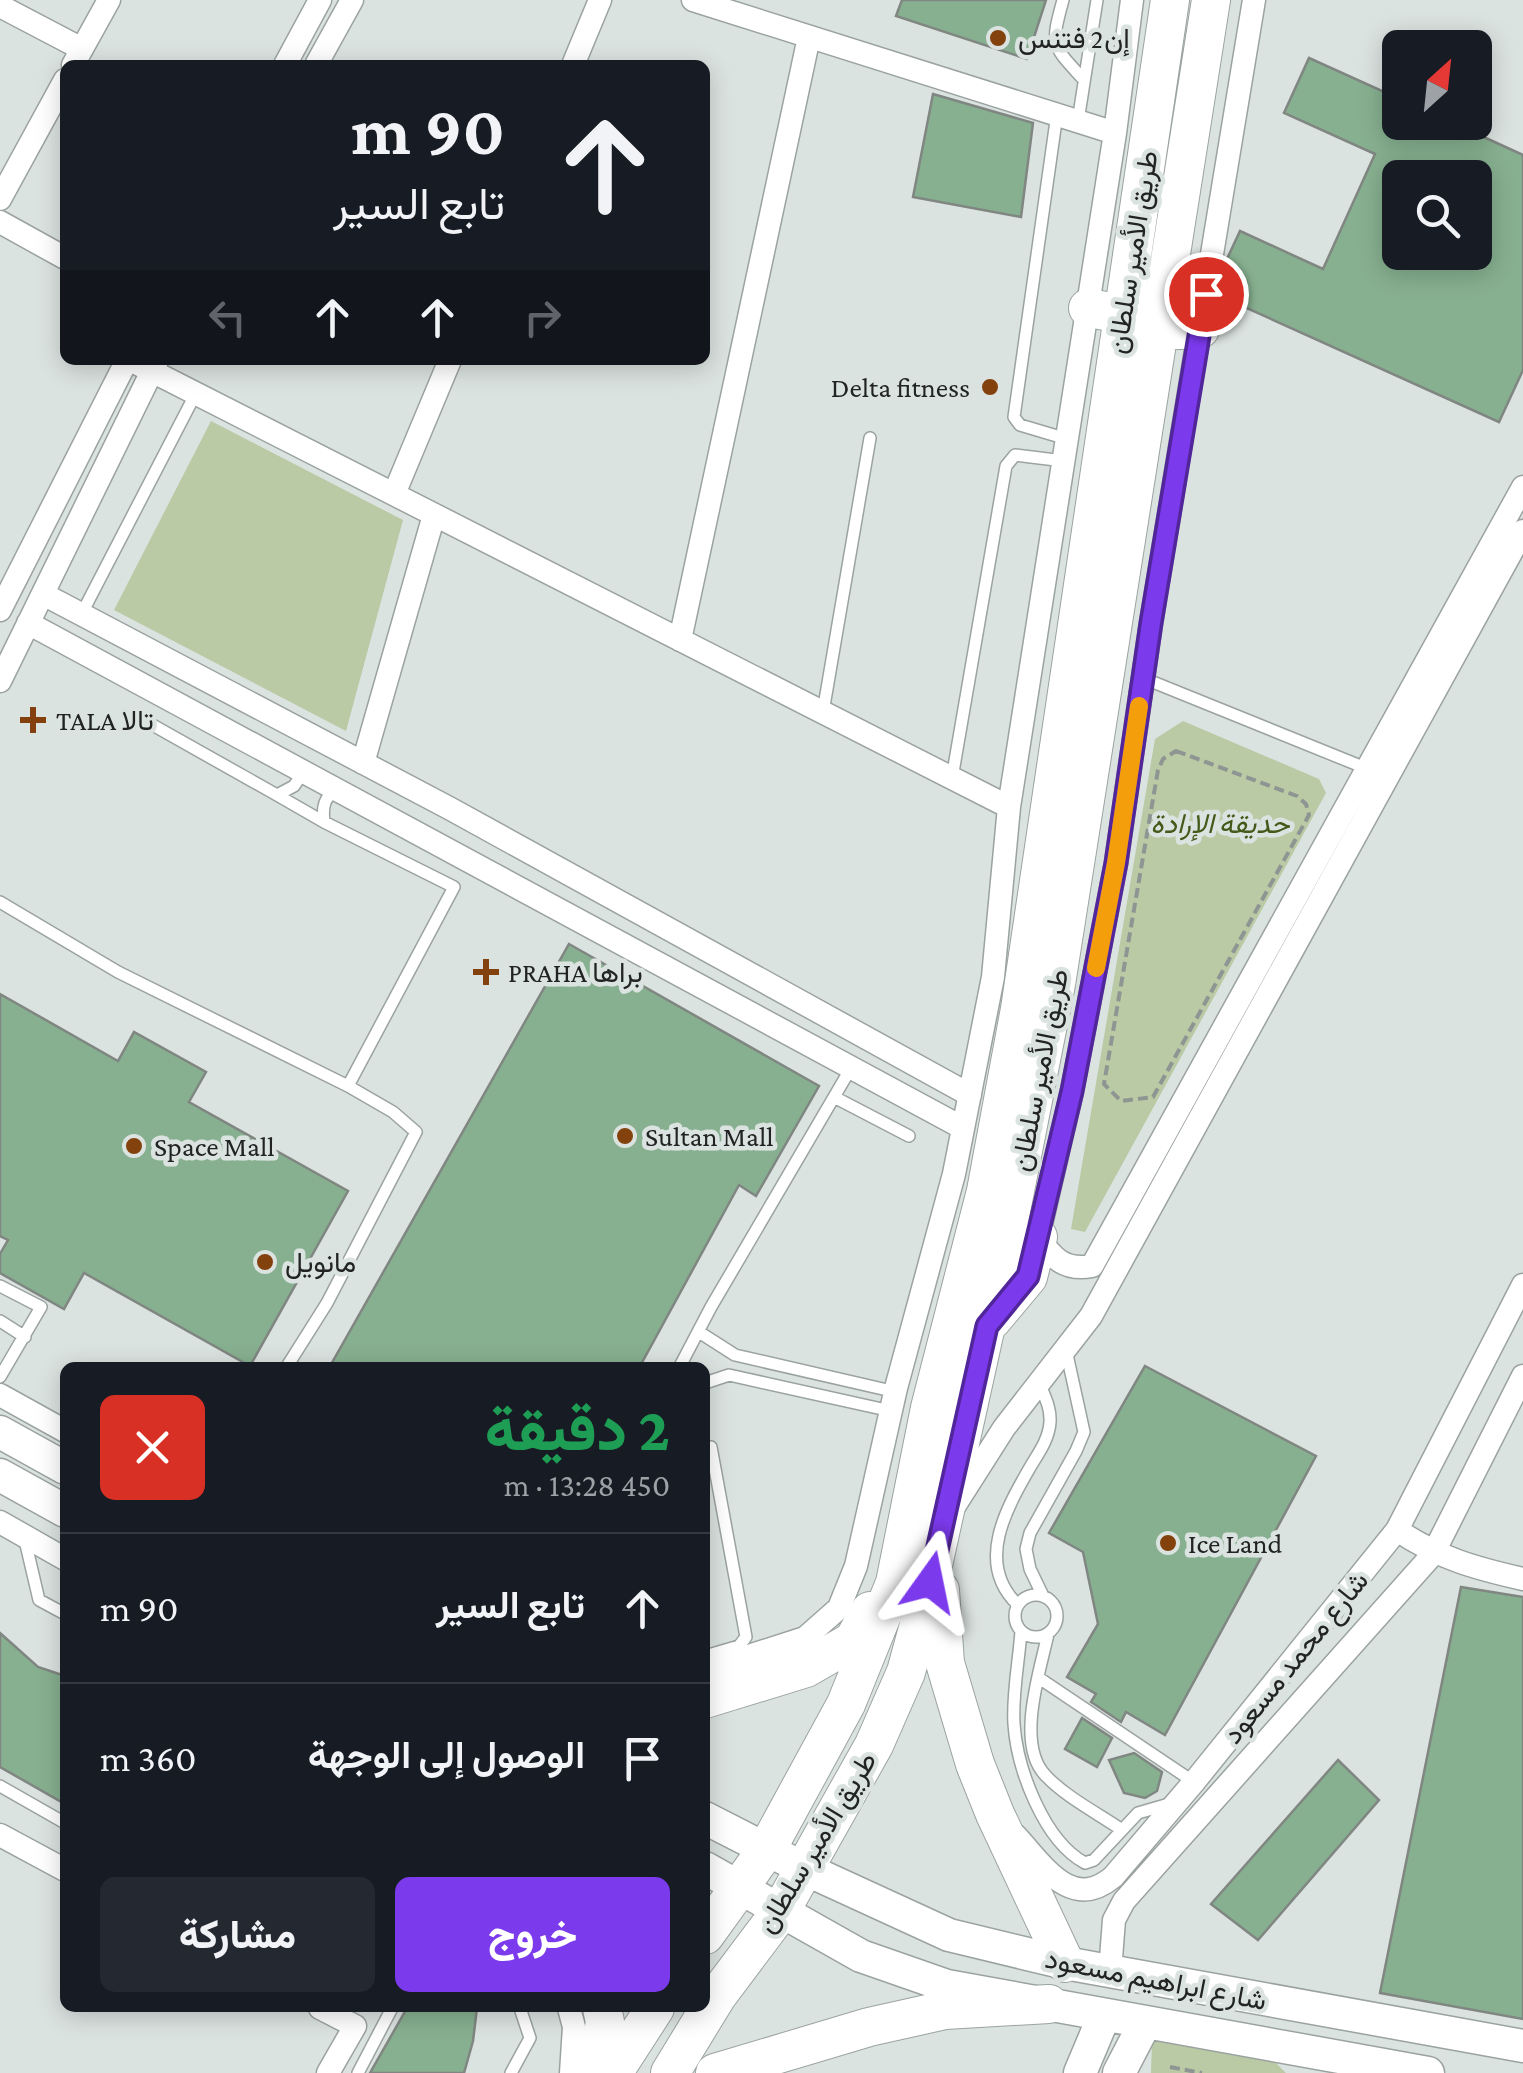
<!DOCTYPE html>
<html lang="ar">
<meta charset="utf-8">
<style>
:root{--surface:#171b24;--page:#242831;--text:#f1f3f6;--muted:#9ea1a6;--line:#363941;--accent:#7c3aed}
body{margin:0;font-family:"Crimson Pro",Vazirmatn,serif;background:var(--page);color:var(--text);direction:rtl;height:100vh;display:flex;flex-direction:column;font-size:38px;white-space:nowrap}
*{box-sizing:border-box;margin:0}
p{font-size:32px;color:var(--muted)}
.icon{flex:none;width:55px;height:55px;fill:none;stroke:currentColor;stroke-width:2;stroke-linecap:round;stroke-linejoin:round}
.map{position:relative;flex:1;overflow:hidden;direction:ltr}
.drawer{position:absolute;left:60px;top:1362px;width:650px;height:650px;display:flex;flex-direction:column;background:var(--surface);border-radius:15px;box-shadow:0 5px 25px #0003;direction:rtl}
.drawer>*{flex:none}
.guide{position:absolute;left:60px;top:60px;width:650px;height:305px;border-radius:15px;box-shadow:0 5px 25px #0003;direction:rtl;background:#171b24;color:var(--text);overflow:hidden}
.needle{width:65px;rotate:27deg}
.buttons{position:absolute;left:1382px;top:30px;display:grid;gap:20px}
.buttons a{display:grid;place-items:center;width:110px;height:110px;border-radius:15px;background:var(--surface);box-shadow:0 5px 25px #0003;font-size:50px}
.pin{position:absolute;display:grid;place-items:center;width:85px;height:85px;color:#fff;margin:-42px;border:5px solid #fff;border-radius:50%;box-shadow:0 2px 10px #0007}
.me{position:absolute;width:110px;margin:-55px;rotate:12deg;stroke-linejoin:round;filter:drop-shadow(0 0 8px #0008)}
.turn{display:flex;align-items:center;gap:35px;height:210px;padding:0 40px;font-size:45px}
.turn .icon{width:130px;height:130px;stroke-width:2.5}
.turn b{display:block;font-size:70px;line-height:85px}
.lanes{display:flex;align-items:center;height:95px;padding:0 40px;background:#0003;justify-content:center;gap:50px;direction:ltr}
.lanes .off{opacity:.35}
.round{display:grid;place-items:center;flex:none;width:105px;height:105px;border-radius:15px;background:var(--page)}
.overview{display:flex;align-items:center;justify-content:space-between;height:170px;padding:0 40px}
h1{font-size:60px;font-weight:800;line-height:75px;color:#1e9e55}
.primary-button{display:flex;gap:20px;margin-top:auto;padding:20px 40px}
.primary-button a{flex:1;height:115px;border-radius:15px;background:var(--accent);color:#fff;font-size:40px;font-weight:800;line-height:115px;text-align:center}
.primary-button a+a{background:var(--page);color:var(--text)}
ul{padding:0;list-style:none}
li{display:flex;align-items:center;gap:30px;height:150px;padding:0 40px;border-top:2px solid var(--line)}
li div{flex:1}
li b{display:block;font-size:38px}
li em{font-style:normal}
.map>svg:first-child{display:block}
</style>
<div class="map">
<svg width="1523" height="2073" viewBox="0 0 1523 2073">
<rect width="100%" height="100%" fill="#dbe3e1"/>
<path fill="#b9caa4" d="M211 421 403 520 346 731 114 610Z
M1183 721 1319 779 1326 793 1085 1232 1071 1229 1155 739Z
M1152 2038 1272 2059 1286 2073H1151Z"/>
<path fill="#87b090" stroke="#808681" stroke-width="2.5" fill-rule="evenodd" d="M902 0H1046L1027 59 896 16Z
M1309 58 1400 99V122H1451L1523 155V370L1499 422 1220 296 1226 261 1240 231 1323 269 1375 154 1284 113ZM1400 178H1475V252H1400Z
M933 94 1033 123 1021 217 913 197Z
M569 944 819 1086 756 1196 739 1185 639 1368H329Z
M0 994 118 1061 134 1032 206 1072 189 1102 348 1191 250 1366 84 1273 64 1309 0 1273V1254L8 1240 0 1236Z
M1145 1366 1316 1456 1165 1735 1126 1712 1121 1722 1091 1702 1096 1694 1067 1677 1098 1624 1083 1552 1049 1533Z
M1461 1587 1523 1597V2019L1380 1993Z
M0 1633 38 1667 65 1676V1804L0 1767Z
M1082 1718 1112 1738 1097 1767 1065 1749Z
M1134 1753 1162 1772 1157 1791 1145 1798 1124 1793 1109 1760Z
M1338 1760 1379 1800 1258 1940 1211 1904Z
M407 2008H477L473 2041 464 2073H370Z"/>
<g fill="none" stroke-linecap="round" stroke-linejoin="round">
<defs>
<path id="service" d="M1063 0C1050 47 1052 45 1084 80
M1057 114 1014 417 1020 425 1067 439
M1078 121 1097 0
M81 615 196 393
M1143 678 1368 769
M823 712 870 438
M142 719 277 795
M304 771 294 786 277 795 324 822C322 807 324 796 338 790
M952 778 1006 466 1015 455 1064 461
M0 902 118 972 348 1086 454 887 324 822
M834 1097 909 1136
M0 1286 41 1307 0 1377
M0 1321 25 1337
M699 1332 735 1355 896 1392
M286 1368 327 1303 416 1132 393 1112 348 1086
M679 1368 711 1307 851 1068
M705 1383 729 1375 891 1411
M24 1536 39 1600 65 1614
M1015 1616a21 21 0 1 1 42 0a21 21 0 1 1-42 0Z
M1043 1596 1030 1569 1026 1549 1030 1533 1076 1451 1084 1432 1066 1350
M1018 1605C974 1563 1007 1507 1032 1464 1040 1451 1049 1438 1050 1422 1051 1409 1045 1397 1040 1385
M1021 1631C1019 1661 1012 1694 1014 1724 1017 1769 1044 1841 1085 1863L1094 1860 1138 1813 1169 1804
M1048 1634C1040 1671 1015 1745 1046 1776 1066 1797 1097 1813 1122 1830
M705 1656 739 1646 746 1637 711 1447
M1039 1678 1194 1782
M0 1786 65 1823
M358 2073 392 2008
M511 2073 530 2038 520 2008"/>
<path id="minor" d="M693 0 1115 133
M1254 0 1151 623 1116 863 1072 1091 1038 1237C1053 1259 1065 1271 1092 1266L1523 487
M0 6 82 49
M73 65 109 0
M285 65 320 0
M316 65 352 0
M573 65 600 0
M0 199 65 80
M0 222 65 258
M130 360 1009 807
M394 494 450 360
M43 594 449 808 970 1095
M0 610 127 360
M28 623 963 1128
M680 640 809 37
M0 681 157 361
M363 763 434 515
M0 1395 65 1431
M955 1505 1004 1428 1091 1316 1523 531
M0 1522 65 1559
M1397 1530C1439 1558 1474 1568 1523 1579
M705 1670 805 1638 839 1608 856 1566 896 1388 954 1174 993 977 1009 807 1115 133 1132 0
M0 1835 65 1870
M1016 1836C1043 1865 1071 1912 1113 1877L1194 1782 1397 1530 1523 1285
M1110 1971 1114 1920 1124 1901 1433 1554 1523 1376
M320 2008 355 2026 328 2073
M569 2008 574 2027 571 2073"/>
<path id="secondary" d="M0 1432 65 1468
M0 1475 65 1511
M705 1818 803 1868 949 1935 1065 1963 1523 2046
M705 1868 861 1956 947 1986 1428 2073
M1080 2073 1104 2016
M1119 2073 1145 2023"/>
<path id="primary" d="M1088 308 1123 314
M1159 331 1200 329
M992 1320 1028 1277 1038 1237
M940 1590 945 1663 975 1764 995 1814 1065 1963
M705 1699 806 1668 853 1641 870 1611
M705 1935 767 1849 846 1704 895 1583 930 1408 986 1191 1020 1009 1170 0
M596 2073 605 2022 602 2008
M613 2073 655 2008
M670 2073 717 1996 780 1912 874 1745 906 1672 923 1610 1007 1231 1056 984 1211 0
M715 2073 869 2027 945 2010 1049 2004"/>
</defs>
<use href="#service" stroke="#9ba3a0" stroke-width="14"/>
<use href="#minor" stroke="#9ba3a0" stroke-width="25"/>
<use href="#secondary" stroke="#9ba3a0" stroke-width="35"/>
<use href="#primary" stroke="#9ba3a0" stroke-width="40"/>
<path stroke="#8f9593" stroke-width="4" stroke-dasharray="10 5" stroke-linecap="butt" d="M1176 751 1297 796 1306 804 1309 815 1153 1097 1121 1101 1104 1084 1158 770 1163 759Z
M1170 2067 1202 2073"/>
<use href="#service" stroke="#fff" stroke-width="11"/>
<use href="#minor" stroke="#fff" stroke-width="22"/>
<use href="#secondary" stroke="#fff" stroke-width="32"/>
<use href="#primary" stroke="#fff" stroke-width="38"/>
</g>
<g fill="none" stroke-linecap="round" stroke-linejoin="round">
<defs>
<path id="route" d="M930 1582 987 1326 1028 1276 1072 1091 1116 863 1151 623 1206 294"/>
</defs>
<use href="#route" stroke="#51269a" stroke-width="25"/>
<use href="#route" stroke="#7c3aed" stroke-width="18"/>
<path stroke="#f59e0b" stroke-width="18" d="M1096 968 1116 863 1139 706"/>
</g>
<g fill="#83420d" stroke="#dbe3e1" stroke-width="4">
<circle cx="998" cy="38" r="10"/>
<circle cx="990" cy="387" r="10"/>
<path d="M28 705h10v10h10v10h-10v10h-10v-10h-10v-10h10z"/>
<path d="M481 957h10v10h10v10h-10v10h-10v-10h-10v-10h10z"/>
<circle cx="625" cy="1136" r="10"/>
<circle cx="134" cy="1146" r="10"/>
<circle cx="265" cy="1262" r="10"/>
<circle cx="1168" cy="1543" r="10"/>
</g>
<g text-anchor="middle" stroke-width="9" stroke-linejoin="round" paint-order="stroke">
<g font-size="28" fill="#212423" stroke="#dbe3e1" text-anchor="start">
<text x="1018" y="48">إن2 فتنس</text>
<text x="970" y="397" text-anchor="end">Delta fitness</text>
<text x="56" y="730">TALA تالا</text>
<text x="508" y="982">PRAHA براها</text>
<text x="645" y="1146">Sultan Mall</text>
<text x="154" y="1156">Space Mall</text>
<text x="285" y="1272">مانويل</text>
<text x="1188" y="1553">Ice Land</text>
</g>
<g font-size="28" fill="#212423" stroke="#dbe3e1">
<text transform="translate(1132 252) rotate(-81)" y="10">طريق الأمير سلطان</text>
<text transform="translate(1039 1070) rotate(-79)" y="10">طريق الأمير سلطان</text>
<text transform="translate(1295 1657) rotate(-51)" y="10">شارع محمد مسعود</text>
<text transform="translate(816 1842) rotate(-59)" y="10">طريق الأمير سلطان</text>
<text transform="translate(1156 1979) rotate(11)" y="10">شارع ابراهيم مسعود</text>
</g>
<g font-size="28" font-style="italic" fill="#435a1a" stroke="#dbe3e1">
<text x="1220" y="833">حديقة الإرادة</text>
</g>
</g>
</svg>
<div class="buttons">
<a><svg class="needle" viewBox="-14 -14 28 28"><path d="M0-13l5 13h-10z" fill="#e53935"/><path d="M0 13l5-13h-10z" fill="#9ea1a6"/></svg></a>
<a><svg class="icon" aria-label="search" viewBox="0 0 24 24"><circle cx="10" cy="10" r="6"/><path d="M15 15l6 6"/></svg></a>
</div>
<div class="pin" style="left:1206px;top:294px;background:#d93025"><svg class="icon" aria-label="arrive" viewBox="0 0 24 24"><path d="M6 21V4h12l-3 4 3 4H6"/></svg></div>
<svg class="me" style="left:930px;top:1582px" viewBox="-20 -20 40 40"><path d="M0-17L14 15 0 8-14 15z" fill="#7c3aed" stroke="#fff" stroke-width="4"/></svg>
<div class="guide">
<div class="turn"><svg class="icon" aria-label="ahead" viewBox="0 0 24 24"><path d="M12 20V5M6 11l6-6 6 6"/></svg><div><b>90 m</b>تابع السير</div></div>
<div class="lanes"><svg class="icon off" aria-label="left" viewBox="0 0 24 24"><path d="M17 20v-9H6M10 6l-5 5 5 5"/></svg><svg class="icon" aria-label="ahead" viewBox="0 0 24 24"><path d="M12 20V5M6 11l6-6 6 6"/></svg><svg class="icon" aria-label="ahead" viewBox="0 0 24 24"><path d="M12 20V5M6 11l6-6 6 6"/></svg><svg class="icon off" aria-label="right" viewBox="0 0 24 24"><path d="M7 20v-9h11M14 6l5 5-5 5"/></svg></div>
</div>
<section class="drawer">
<div class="overview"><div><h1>2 دقيقة</h1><p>450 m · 13:28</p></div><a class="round" style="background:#d93025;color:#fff"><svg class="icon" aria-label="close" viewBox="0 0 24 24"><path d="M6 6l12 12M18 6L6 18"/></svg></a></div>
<ul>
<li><svg class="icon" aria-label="ahead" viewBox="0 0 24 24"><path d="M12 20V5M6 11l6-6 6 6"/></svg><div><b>تابع السير</b></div><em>90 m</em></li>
<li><svg class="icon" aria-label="arrive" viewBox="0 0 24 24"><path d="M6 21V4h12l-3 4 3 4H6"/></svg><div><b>الوصول إلى الوجهة</b></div><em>360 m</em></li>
</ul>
<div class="primary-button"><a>خروج</a><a>مشاركة</a></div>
</section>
</div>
